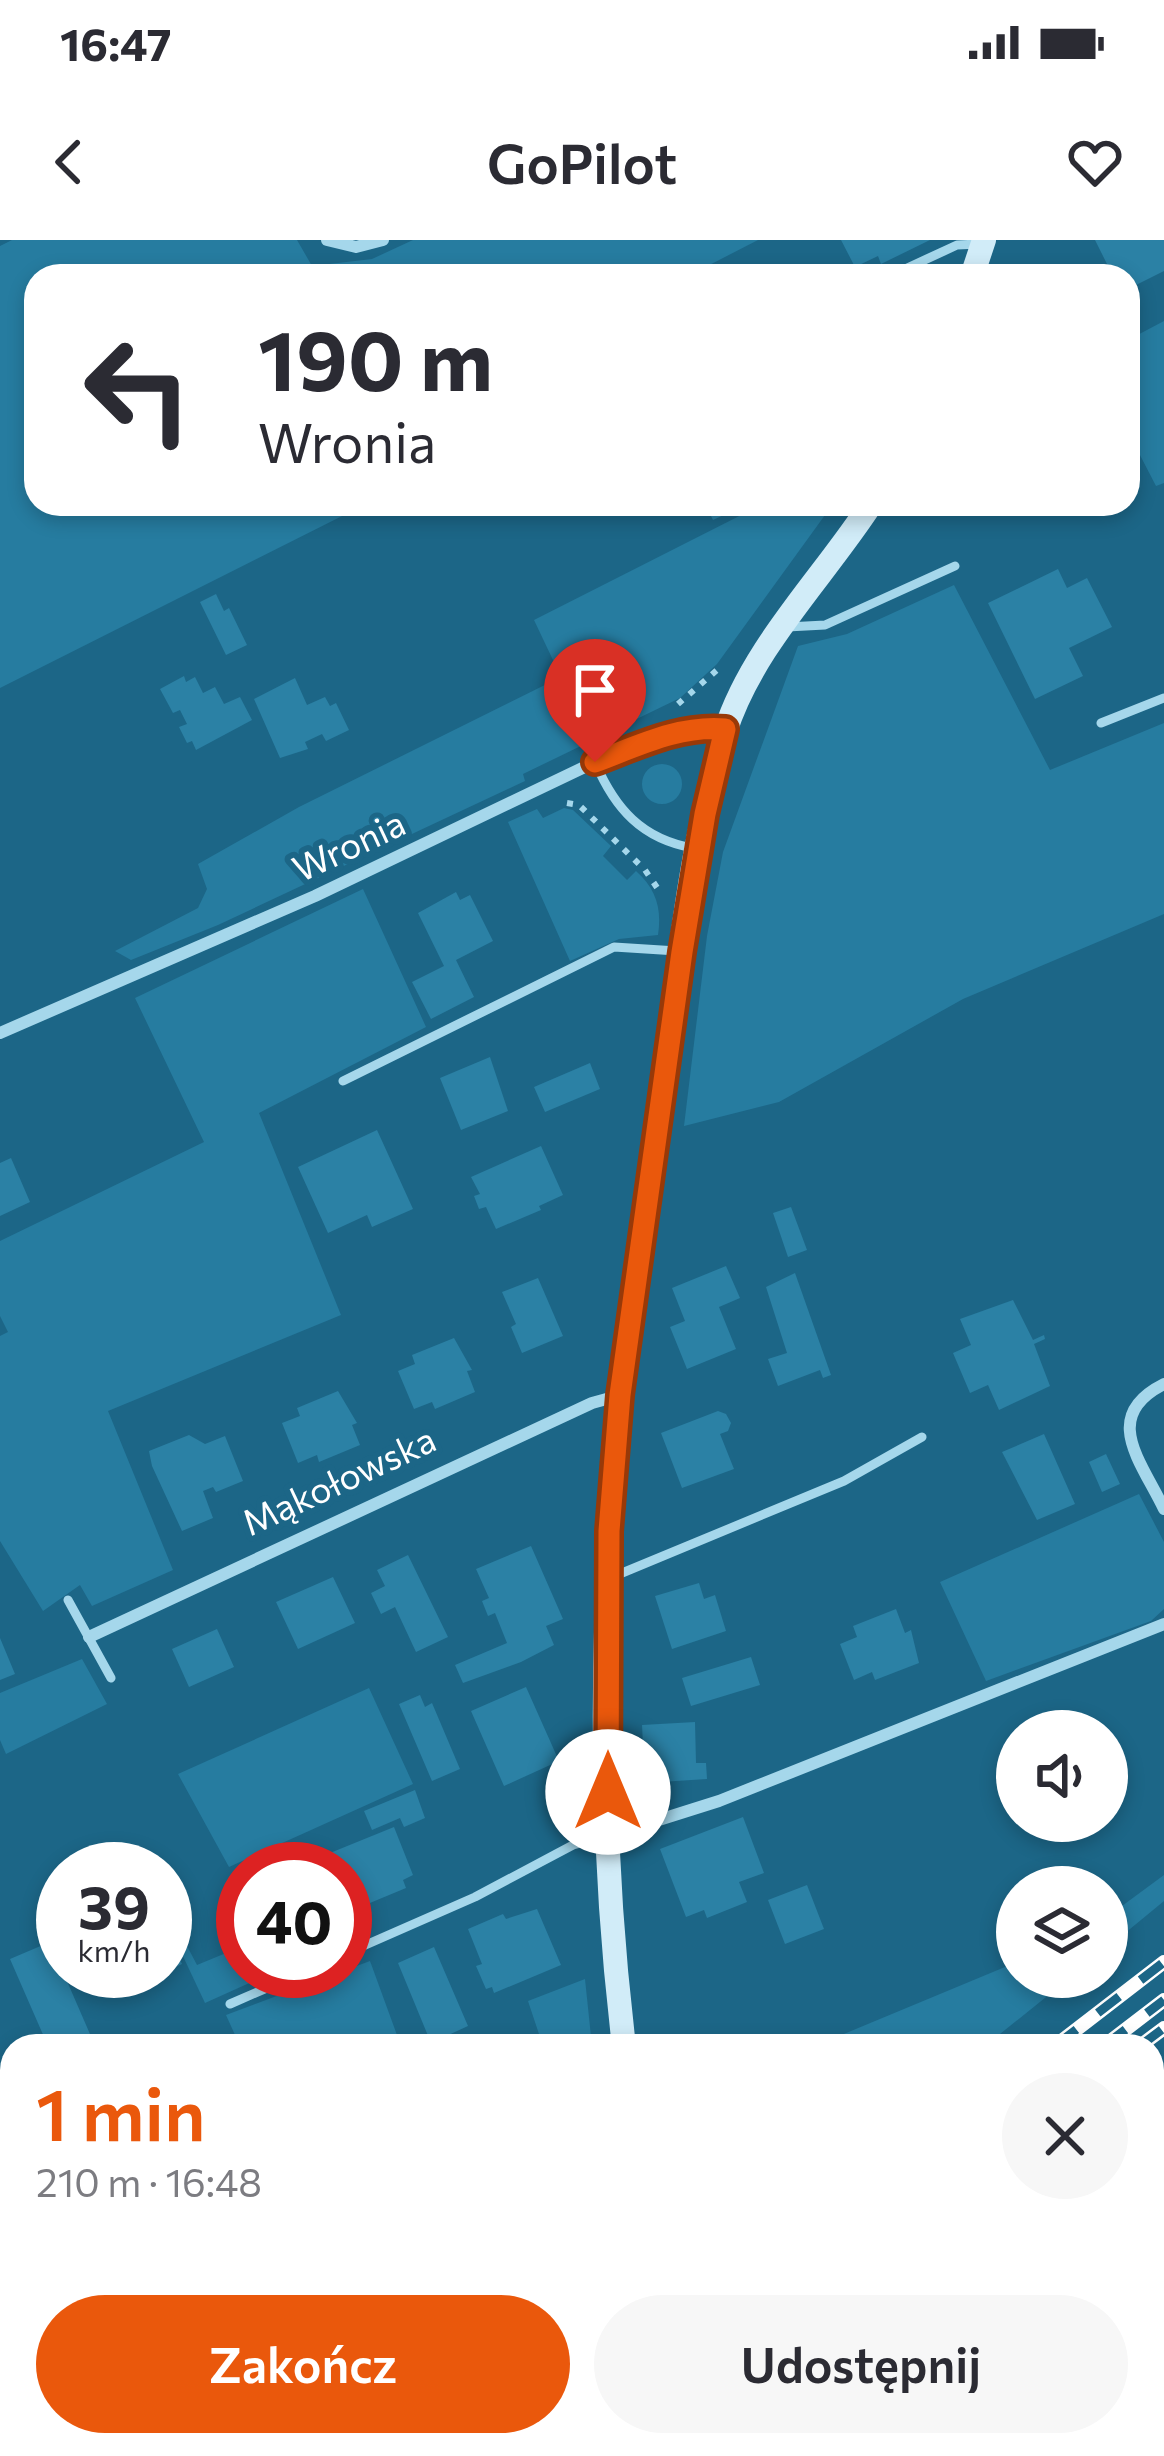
<!DOCTYPE html>
<html lang="pl">
<meta charset="utf-8">
<style>
:root{--surface:#fff;--page:#f7f7f7;--text:#2b2b33;--muted:#7c7c81;--accent:#ea580c}
body{margin:0;font-family:Commissioner,sans-serif;background:var(--page);color:var(--text);height:100vh;display:flex;flex-direction:column;font-size:45px;white-space:nowrap}
*{box-sizing:border-box;margin:0}
p{font-size:39px;color:var(--muted)}
.icon{flex:none;width:66px;height:66px;fill:none;stroke:currentColor;stroke-width:2;stroke-linecap:round;stroke-linejoin:round}
.map{position:relative;flex:1;overflow:hidden}
.details{position:absolute;left:0px;top:1794px;width:1164px;height:423px;display:flex;flex-direction:column;background:var(--surface);border-radius:36px 36px 0 0;box-shadow:0 6px 18px #0003}
.details>*{flex:none}
.hud{position:absolute;left:24px;top:24px;width:1116px;height:252px;border-radius:36px;box-shadow:0 6px 18px #0003;background:#fff;color:var(--text);overflow:hidden}
.fabs{position:absolute;left:996px;top:1470px;display:grid;gap:24px}
.fabs a{display:grid;place-items:center;width:132px;height:132px;border-radius:50%;background:var(--surface);box-shadow:0 6px 18px #0003;font-size:60px}
.speed{position:absolute;left:36px;top:1602px;display:flex;gap:24px;font-size:60px;font-weight:700;text-align:center}
.speed>*{display:grid;place-content:center;width:156px;height:156px;border-radius:50%;background:var(--surface);box-shadow:0 6px 18px #0003;line-height:1}
.speed small{font-size:30px;font-weight:400}
.speed .limit{border:18px solid #d22;background:#fff;color:#111}
.pin{position:absolute;display:grid;place-items:center;width:102px;height:102px;color:#fff;margin:-123px -51px;border-radius:50% 50% 50% 0;rotate:-45deg;box-shadow:0 0 12px #0007}
.pin .icon{rotate:45deg}
.me{position:absolute;width:132px;margin:-66px;rotate:0deg;stroke-linejoin:round;filter:drop-shadow(0 0 9px #0008)}
.turn{display:flex;align-items:center;gap:42px;height:252px;padding:0 36px;font-size:54px}
.turn .icon{width:156px;height:156px;stroke-width:2.5}
.turn b{display:block;font-size:84px;line-height:102px}
.round{display:grid;place-items:center;flex:none;width:126px;height:126px;border-radius:63px;background:var(--page)}
.head{display:flex;align-items:center;justify-content:space-between;height:204px;padding:0 36px}
h1{font-size:72px;font-weight:600;line-height:90px;color:var(--accent)}
.action{display:flex;gap:24px;margin-top:auto;padding:24px 36px}
.action a{flex:1;height:138px;border-radius:72px;background:var(--accent);color:#fff;font-size:48px;font-weight:600;line-height:138px;text-align:center}
.action a+a{background:var(--page);color:var(--text)}
.status{display:flex;justify-content:space-between;align-items:center;height:84px;padding:0 60px;background:var(--surface);direction:ltr}
.status svg{height:33px;fill:currentColor}
header{display:flex;justify-content:space-between;align-items:center;height:156px;padding:0 36px;background:var(--surface);font-size:54px;font-weight:600}
.map>svg:first-child{display:block}
</style>
<div class="status"><b>16:47</b><svg viewBox="0 0 49 12"><path d="M0 12V9h3v3zM5 12V6h3v6zM10 12V3h3v9zM15 12V0h3v12zM26 1h20v11H26zM47 4h2v5h-2z"/></svg></div>
<header><svg class="icon" aria-label="back" viewBox="0 0 24 24"><path d="M15 5l-7 7 7 7"/></svg>GoPilot<svg class="icon" aria-label="heart" viewBox="0 0 24 24"><path d="M12 20l-8-8c-3-5 5-10 8-4 3-6 11-1 8 4z"/></svg></header>
<div class="map">
<svg width="1164" height="2216" viewBox="0 0 1164 2216">
<rect width="100%" height="100%" fill="#1c6687"/>
<path fill="#267ca0" d="M12 0H297L312 26 372 19 413 0H758L688 36H36V264H366L0 448V6Z
M1164 81V243L1156 246 1128 192V100Z
M763 264H833L717 424 680 458 523 534 525 541 218 685 131 720 115 711 198 668 207 649 198 624 299 567 561 437 534 380Z
M954 345 1050 530 1164 483V674L963 759 779 862 684 886 707 696 723 612 798 406 847 394Z
M642 544a20 20 0 1 1 40 0a20 20 0 1 1-40 0Z
M564 568 573 570 611 606 603 616 627 640 636 631C656 649 662 668 658 695L619 699 570 721 508 582 537 569 543 578Z
M363 649 426 787 259 873 341 1075 108 1171 173 1330 92 1366 80 1345 43 1371 0 1301V1096L8 1092 0 1076V1001L204 902 135 758Z
M1139 1254 1164 1302V1369L1151 1381 986 1441 940 1342Z
M82 1419 107 1464 6 1514 0 1500V1453Z
M369 1448 413 1544 229 1627 178 1534Z
M1164 1635V1661L1107 1708V1677Z
M165 1664 197 1725 243 1706V1731H276L205 1763 165 1678Z
M370 1721 401 1806H240L226 1775Z
M1017 1722V1737H1071L985 1806H815Z
M585 1739 592 1806H543L528 1761Z
M1164 1904V2154L1152 2137V1913Z"/>
<path fill="#2b81a5" d="M841 0H930L881 24 878 16 855 27Z
M1095 0H1164V31L1128 49V36H1113Z
M705 264H747L713 280Z
M1058 329 1067 348 1087 338 1112 387 1069 408 1083 436 1035 459 988 363Z
M216 354 224 371 229 368 247 405 226 415 200 362Z
M184 436 186 442 195 437 203 453 215 447 224 464 240 457 252 480 196 510 192 501 187 503 179 487 187 484 180 470 173 473 160 449Z
M295 438 307 465 325 457 330 466 336 463 349 490 326 501 322 494 305 502 308 509 280 518 254 459Z
M456 652 460 660 470 655 493 701 456 720 474 757 431 779 412 742 444 726 418 673Z
M490 817 508 871 461 890 440 838Z
M590 823 600 849 545 872 534 847Z
M377 890 413 969 372 987 367 975 328 993 298 927Z
M541 906 563 955 539 966 541 970 496 989 486 967 479 969 474 956 480 954 471 937Z
M11 918 30 962 0 976V923Z
M791 967 807 1010 788 1017 773 973Z
M726 1026 740 1058 719 1067 736 1109 687 1129 670 1087 685 1081 672 1048Z
M795 1033 831 1135 823 1138 820 1130 778 1146 768 1119 787 1113 766 1047Z
M538 1038 563 1096 522 1113 511 1087 516 1084 502 1052Z
M1013 1060 1033 1100 1044 1095 1045 1099 1034 1104 1050 1146 999 1170 988 1145 970 1153 953 1113 971 1105 960 1079Z
M454 1098 472 1130 467 1131 475 1152 435 1169 432 1162 414 1169 398 1131 415 1124 412 1115Z
M338 1151 357 1183 352 1185 360 1205 319 1222 317 1215 298 1223 282 1183 300 1176 297 1168Z
M718 1171 726 1174 731 1183 728 1191 720 1194 734 1229 682 1248 661 1193Z
M1044 1194 1075 1264 1037 1280 1002 1212Z
M189 1195 205 1204 225 1196 243 1241 216 1252 213 1247 203 1251 213 1278 182 1291 152 1226 149 1211Z
M1106 1214 1120 1244 1102 1252 1089 1222Z
M531 1306 563 1379 546 1386 554 1405 521 1422 463 1443 455 1425 507 1403 495 1373 488 1376 482 1361 489 1358 476 1329Z
M408 1315 448 1397 416 1412 395 1367 381 1374 371 1353 385 1346 377 1330Z
M333 1337 355 1383 298 1409 276 1362Z
M699 1343 704 1359 715 1355 726 1391 672 1409 655 1356Z
M896 1369 905 1393 911 1390 919 1423 875 1440 872 1432 854 1440 840 1404 857 1397 853 1386Z
M217 1389 234 1427 189 1447 172 1409Z
M0 1398 15 1434 0 1440Z
M751 1417 760 1445 691 1466 682 1438Z
M526 1447 559 1521 504 1546 471 1471Z
M420 1455 425 1467 432 1463 460 1529 432 1541 399 1464Z
M695 1482 696 1523H706L707 1539 645 1543 642 1485Z
M415 1550 425 1578 404 1587 400 1578 372 1590 364 1571Z
M743 1577 764 1633 739 1642 747 1662 707 1678 704 1670 686 1677 660 1609Z
M394 1587 413 1635 403 1640 406 1648 353 1670 345 1651V1629H336L330 1613Z
M807 1645 824 1689 785 1704 768 1660Z
M537 1669 561 1725 494 1753 492 1747 486 1749 476 1726 482 1724 468 1689 503 1674 506 1679Z
M165 1685 182 1724 153 1737 150 1731H165Z
M50 1702 93 1801 82 1806H48L10 1719Z
M434 1707 468 1786 431 1803 398 1723Z
M12 2128V2191L0 2195V2133Z"/>
<g fill="none" stroke-linecap="round" stroke-linejoin="round">
<path stroke="#a5d7eb" stroke-width="6" stroke-dasharray="6 9" stroke-linecap="butt" d="M678 464 717 430
M567 563 579 565 645 630 660 652"/>
<path stroke="#a5d7eb" stroke-width="9" d="M890 36 957 5 979 4
M787 387 825 385 955 326
M1101 483 1164 458
M595 522C615 569 642 599 693 608
M343 841 614 707 677 711
M610 1338 844 1241 922 1197
M68 1360 111 1438
M345 1714 475 1657 573 1605 608 1596
M230 1764 306 1731
M201 2205 206 2216
M417 2216 433 2205"/>
<path stroke="#a5d7eb" stroke-width="12" d="M327 0 356 7 383 0
M0 793 315 656 595 522 673 493 703 487 726 489
M1164 1144C1100 1176 1141 1221 1164 1269
M89 1397 592 1163 621 1155
M608 1596 719 1561 1164 1384"/>
<path stroke="#d1ecf8" stroke-width="24" d="M972 36 984 0
M624 1806C598 1591 600 1369 621 1154 630 1061 647 969 660 876 676 753 687 610 725 492 752 407 823 338 871 264
M759 2205 767 2216"/>
<defs>
<path id="rail" d="M1055 1806 1164 1722
M1104 1806 1164 1760
M1140 1806 1164 1788
M525 2216 540 2205
M573 2216 588 2205
M610 2216 624 2205"/>
</defs>
<use href="#rail" stroke="#fff" stroke-width="14"/>
<use href="#rail" stroke="#1c6687" stroke-width="9" stroke-dasharray="27" stroke-linecap="butt"/>
</g>
<g fill="none" stroke-linecap="round" stroke-linejoin="round">
<defs>
<path id="route" d="M595 522C638 506 679 485 725 489L705 574 682 712 620 1155 609 1291 608 1552"/>
</defs>
<use href="#route" stroke="#983908" stroke-width="30"/>
<use href="#route" stroke="#ea580c" stroke-width="21"/>
</g>
<g text-anchor="middle" stroke-width="12" stroke-linejoin="round" paint-order="stroke">
<g font-size="36" fill="#fff" stroke="#1c6687">
<text transform="translate(349 606) rotate(-25)" y="13">Wronia</text>
<text transform="translate(339 1241) rotate(-25)" y="13">Mąkołowska</text>
</g>
</g>
</svg>
<div class="fabs">
<a><svg class="icon" aria-label="sound" viewBox="0 0 24 24"><path d="M4 9h4l5-4v14l-5-4H4zM17 9q2 3 0 6"/></svg></a>
<a><svg class="icon" aria-label="layers" viewBox="0 0 24 24"><path d="M12 4l9 5-9 5-9-5zM3 14l9 5 9-5"/></svg></a>
</div>
<div class="speed"><div>39<small>km/h</small></div><div class="limit">40</div></div>
<div class="pin" style="left:595px;top:522px;background:#d93025"><svg class="icon" aria-label="arrive" viewBox="0 0 24 24"><path d="M6 21V4h12l-3 4 3 4H6"/></svg></div>
<svg class="me" style="left:608px;top:1552px" viewBox="-20 -20 40 40"><circle r="19" fill="#fff"/><path d="M0-13L10 11 0 6-10 11z" fill="#ea580c"/></svg>
<div class="hud">
<div class="turn"><svg class="icon" aria-label="left" viewBox="0 0 24 24"><path d="M17 20v-9H6M10 6l-5 5 5 5"/></svg><div><b>190 m</b>Wronia</div></div>
</div>
<section class="details">
<div class="head"><div><h1>1 min</h1><p>210 m · 16:48</p></div><a class="round"><svg class="icon" aria-label="close" viewBox="0 0 24 24"><path d="M6 6l12 12M18 6L6 18"/></svg></a></div>
<div class="action"><a>Zakończ</a><a>Udostępnij</a></div>
</section>
</div>
